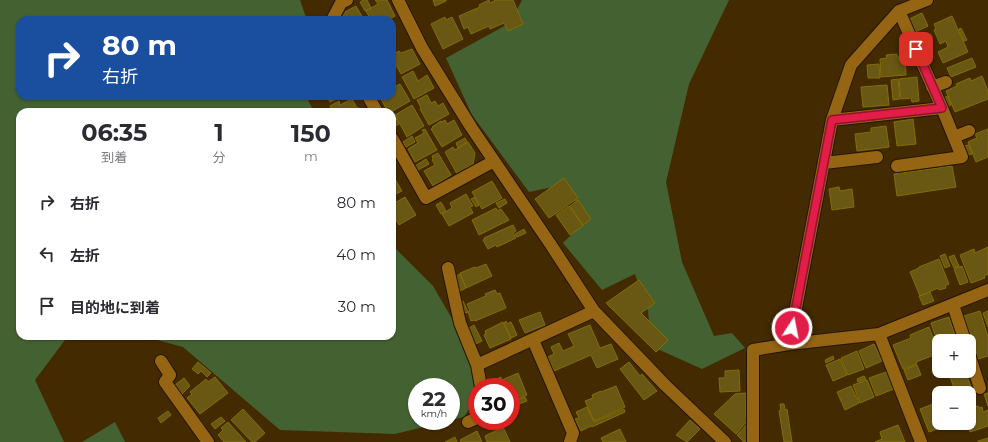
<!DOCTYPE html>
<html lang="ja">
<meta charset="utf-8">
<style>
:root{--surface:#fff;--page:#f2f2f3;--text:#2b2b33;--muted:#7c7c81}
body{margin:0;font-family:Montserrat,"Noto Sans JP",sans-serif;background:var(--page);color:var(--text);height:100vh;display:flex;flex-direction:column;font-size:15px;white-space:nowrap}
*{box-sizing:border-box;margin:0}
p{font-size:13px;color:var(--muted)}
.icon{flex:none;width:22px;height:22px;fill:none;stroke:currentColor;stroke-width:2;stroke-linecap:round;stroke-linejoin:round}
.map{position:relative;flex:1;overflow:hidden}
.panel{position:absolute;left:16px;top:108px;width:380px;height:232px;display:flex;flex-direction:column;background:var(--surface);border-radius:12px;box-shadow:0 1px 3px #0004}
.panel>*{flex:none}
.guide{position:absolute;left:16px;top:16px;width:380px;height:84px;border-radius:12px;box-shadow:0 1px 3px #0004;background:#1a4fa0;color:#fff;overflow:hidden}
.tools{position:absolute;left:932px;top:334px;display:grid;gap:8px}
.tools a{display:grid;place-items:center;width:44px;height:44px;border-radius:8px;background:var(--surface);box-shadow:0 1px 3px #0004;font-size:20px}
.speed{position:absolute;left:408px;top:378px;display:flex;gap:8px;font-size:20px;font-weight:700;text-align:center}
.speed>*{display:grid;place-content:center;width:52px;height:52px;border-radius:50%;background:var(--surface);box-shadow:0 1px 3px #0004;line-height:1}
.speed small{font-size:10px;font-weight:400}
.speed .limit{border:6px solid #d22;background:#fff;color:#111}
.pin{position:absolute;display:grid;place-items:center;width:34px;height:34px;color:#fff;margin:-17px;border-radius:8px;box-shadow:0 2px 6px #0006}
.me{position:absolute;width:44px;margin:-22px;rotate:11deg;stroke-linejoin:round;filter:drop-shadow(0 0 3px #0008)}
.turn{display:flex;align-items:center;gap:14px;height:84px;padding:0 20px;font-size:18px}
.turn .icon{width:52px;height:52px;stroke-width:2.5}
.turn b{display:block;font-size:28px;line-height:34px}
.eta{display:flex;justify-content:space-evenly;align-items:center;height:68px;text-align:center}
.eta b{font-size:24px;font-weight:700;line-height:28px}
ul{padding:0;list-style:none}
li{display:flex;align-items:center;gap:12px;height:52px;padding:0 20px}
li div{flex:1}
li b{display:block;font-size:15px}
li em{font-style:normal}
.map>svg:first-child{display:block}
</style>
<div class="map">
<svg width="988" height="442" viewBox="0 0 988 442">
<rect width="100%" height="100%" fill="#432a00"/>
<path fill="#446231" d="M0 0H300L307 20H20V96H306L314 112H20V336H68L35 380 64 442H0Z
M522 0H729L689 84 666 182 682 262 714 336 732 333 745 348 702 369 651 346 648 311 635 274 602 290 563 243 585 221 567 184 529 192 472 115 446 58 510 23Z
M392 245 433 286 476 360 477 397 464 417 451 420V387H417V421H448L395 434 280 430 183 347 142 336H392Z
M115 422 125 442H82Z"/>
<path fill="#695813" stroke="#836d08" d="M363 0H367L371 8 365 11 360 2Z
M375 0H387L395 16 388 20H371L366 11 378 4Z
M433 0H446V1L435 6Z
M489 0 490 3 496 0H513L523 24 508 31 504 23 490 29 489 26 471 34 468 27 464 29 459 16 480 7 479 5Z
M356 6 364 20H341L344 18 343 15 345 14V12Z
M922 13 928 26 915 32 909 19Z
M952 16 968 52 943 63 938 52 948 47 946 41 940 44 934 30 936 29 934 24Z
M445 17 446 20 452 17 463 39 443 49 431 24Z
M961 28 967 40 964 41 959 29Z
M412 49 420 64 401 74 392 58V55L399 51 401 53Z
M897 54V57H905L906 75 881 77 880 59 887 58 886 55Z
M972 58 976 67 951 77 947 68Z
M879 64 880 78H868L867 65Z
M413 71 418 81 427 75 434 88 414 99 402 77Z
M982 76 988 91V99L955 112 946 91 957 86 956 84 970 78 971 81Z
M917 77 919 101 912 102 911 98 901 99 899 79Z
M898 79 900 99 893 100 891 80Z
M400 84 410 101 391 112H388L381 99 385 96H392V88Z
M887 85 889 105 863 107 861 87Z
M427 95 431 103 435 101 438 106 443 103 449 114 429 125 420 109 421 108 417 100Z
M327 96H342L330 102Z
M948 96 951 105 946 107 943 98Z
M352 99 357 108H359L361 112H333L330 106 339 101 340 105Z
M412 105 424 126 407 137 395 115Z
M394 115 399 124 394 127 392 123V116Z
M913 119 916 144 897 146 894 122Z
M445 120 447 124 454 120 462 135 442 147 431 129 433 128 432 127 441 121 442 122Z
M886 126 889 147 857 151 855 134 871 132V128Z
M425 129 437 150 415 162 408 149 418 143 415 138 424 133 422 130Z
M988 129V157L976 162 968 142 977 138 975 134Z
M412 136 415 142 406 147 403 142Z
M465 138 467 142 458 148 456 143Z
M468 142 475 153 473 164 457 174 445 152 453 147 455 150Z
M969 145 972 154 968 155 964 146Z
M438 153 451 175 433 186 424 171 435 165 432 160 433 159 432 156Z
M426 159 429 164 418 170 415 166Z
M952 166 956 187 897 196 894 174Z
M392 174 402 191 392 196Z
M564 178 578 198 549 218 535 199Z
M492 181 502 198 482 209 472 192Z
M839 187 840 191 852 189 854 207 832 210 829 189Z
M466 194 473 206 470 207 473 213 449 226 442 214 452 208 450 203Z
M405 197 416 215 399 225 396 220 393 222 392 221V206L394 205 393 204Z
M475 197 479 205 476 207 471 199Z
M505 199 507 203 499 208 496 203Z
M578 200 591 219 583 225 570 206Z
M441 202 446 211 441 214 436 205Z
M569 206 583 226 570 235 556 215Z
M496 208 497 211 501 209 509 220 479 235 472 220Z
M513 225 516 231 513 233 516 238 497 247 496 245 488 249 483 240 485 239 484 238Z
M524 229 526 233 517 237 515 234Z
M988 247V274L984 276 985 278 971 283 960 255 974 249 975 253Z
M945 254 950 266 945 268 940 256Z
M954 255 959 266 954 268 949 257Z
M939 259 949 284 945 286 946 288 939 290 938 288 920 296 910 272 919 268V267Z
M486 264 492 276 466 288 460 273 475 267 476 268Z
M962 266 968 282 960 285 954 269Z
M460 274 466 288 460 291 454 277Z
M639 280 655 303 641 313 668 340 656 352 606 303Z
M495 290 497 294 500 293 506 308 475 321V320L471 321 468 312 470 311 467 304 486 296 485 294Z
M930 292 934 301 923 305 919 296Z
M463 301 468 312 462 314 457 303Z
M980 311 988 337V356L978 359 964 316Z
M988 311V327L983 313Z
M540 312 545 325 525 333 519 320Z
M949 317 957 341H939V347L931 323Z
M506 321 507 324 511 322 517 335 511 338 504 323Z
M503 322 511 339 490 348 484 335 486 334 485 331Z
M474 325 482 341 476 344 469 328Z
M590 325 600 348 611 344 618 359 597 368 591 355 554 371 548 357 554 354 551 347 559 343 563 351 574 346 568 334Z
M929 327 939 353 916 362 917 364 903 369 893 345 911 338 910 335Z
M874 344 882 361 866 368 859 351Z
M857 351 864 369 848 375 841 358Z
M833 356 834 359 826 363 825 360Z
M840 359 847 375 833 381 826 365Z
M198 362 211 373 207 377 201 371 198 374 192 369Z
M629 362 640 376 642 374 657 391 644 400 620 369Z
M917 365 921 375 908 380 904 370Z
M739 370 740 391 720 392 719 378H725V371Z
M951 371H964L952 375Z
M965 371 973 392 970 393 969 395V393H956L950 377Z
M886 372 894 389 876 396 869 378Z
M518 373 527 395 511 402V387H492L490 382 501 377 502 380Z
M864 376 866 379 858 382 857 379Z
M215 377 228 393 200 414 187 398 192 394 190 392 206 379 208 382Z
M184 378 190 386 182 394 175 385Z
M867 380 874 397 860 403 853 385Z
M616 386 625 407 594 421 585 401 593 398 592 395 601 391V392Z
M851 386 859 403 845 410 837 392Z
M746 393V418L748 420 736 434 714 414 735 394Z
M988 393V406L984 394Z
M939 394V423H952L929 432 920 409 938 402 935 396Z
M525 397 527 401 511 407V403Z
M780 404H784L785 410 787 409 792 442H784L779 411 781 410Z
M978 406 979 408 982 407 983 412 988 410V426L970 432 967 423H969V408Z
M587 407 594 422 624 409 625 412 592 427 591 426 581 431 575 419 579 418 576 412Z
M243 409 265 433 255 442H252L231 420Z
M168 411 171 415 161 423 158 418Z
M221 417 225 421 215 429 211 424Z
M690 420 700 429 687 442 676 435Z
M228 422 246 442H224L218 435 223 430 221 428Z
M749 422V442H744L737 435Z
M898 425 905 442H875L882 439 880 432Z
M503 427 510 442H487L485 436Z
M620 429 626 442H603L601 438Z
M477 431 482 442H461L460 440Z
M455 437 457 442H445Z
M988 438V442H978V441Z"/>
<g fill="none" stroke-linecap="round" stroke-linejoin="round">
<defs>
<path id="minor" d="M398 0 422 48 471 127 551 245 594 311 665 385 725 442
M332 20 341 3 347 0
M932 87 946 82
M368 96 377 112
M832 120 942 108
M954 137 969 131
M392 138 426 198 494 161
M824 163 877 157
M897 166 962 157 942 108 899 11
M448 268 460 323 477 365 481 387
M953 305 965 341
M879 334 921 442
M533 340 573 433 570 442
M789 344 832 120 851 65 899 11 927 0
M969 354 980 388
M161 361 170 375 165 382 208 442
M477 365 594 311
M468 422 477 418
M753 442V350L789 344 879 334 988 290"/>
</defs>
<use href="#minor" stroke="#241500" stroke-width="14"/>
<use href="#minor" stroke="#956513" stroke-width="12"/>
</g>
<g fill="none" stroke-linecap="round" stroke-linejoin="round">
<defs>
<path id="route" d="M792 328 832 120 942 108 916 49"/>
</defs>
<use href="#route" stroke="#92132f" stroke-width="10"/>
<use href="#route" stroke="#e11d48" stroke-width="7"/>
</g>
</svg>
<div class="tools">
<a>+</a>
<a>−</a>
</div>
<div class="speed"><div>22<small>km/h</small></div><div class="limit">30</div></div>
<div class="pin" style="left:916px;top:49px;background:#d93025"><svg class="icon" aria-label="arrive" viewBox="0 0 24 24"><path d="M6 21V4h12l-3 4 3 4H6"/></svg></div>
<svg class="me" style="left:792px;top:328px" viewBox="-20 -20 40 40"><circle r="17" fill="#e11d48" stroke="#fff" stroke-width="3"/><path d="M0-11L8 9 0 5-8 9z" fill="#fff"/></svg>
<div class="guide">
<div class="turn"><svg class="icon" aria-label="right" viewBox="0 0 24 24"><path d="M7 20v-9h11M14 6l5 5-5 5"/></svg><div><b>80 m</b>右折</div></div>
</div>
<section class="panel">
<div class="eta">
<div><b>06:35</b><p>到着</p></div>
<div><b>1</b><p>分</p></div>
<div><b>150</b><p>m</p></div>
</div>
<ul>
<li><svg class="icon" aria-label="right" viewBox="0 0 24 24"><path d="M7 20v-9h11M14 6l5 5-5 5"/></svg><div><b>右折</b></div><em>80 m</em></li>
<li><svg class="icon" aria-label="left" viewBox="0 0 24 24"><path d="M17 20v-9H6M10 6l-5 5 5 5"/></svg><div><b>左折</b></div><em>40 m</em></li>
<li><svg class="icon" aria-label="arrive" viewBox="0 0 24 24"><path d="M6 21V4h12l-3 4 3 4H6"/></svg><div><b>目的地に到着</b></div><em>30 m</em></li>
</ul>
</section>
</div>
